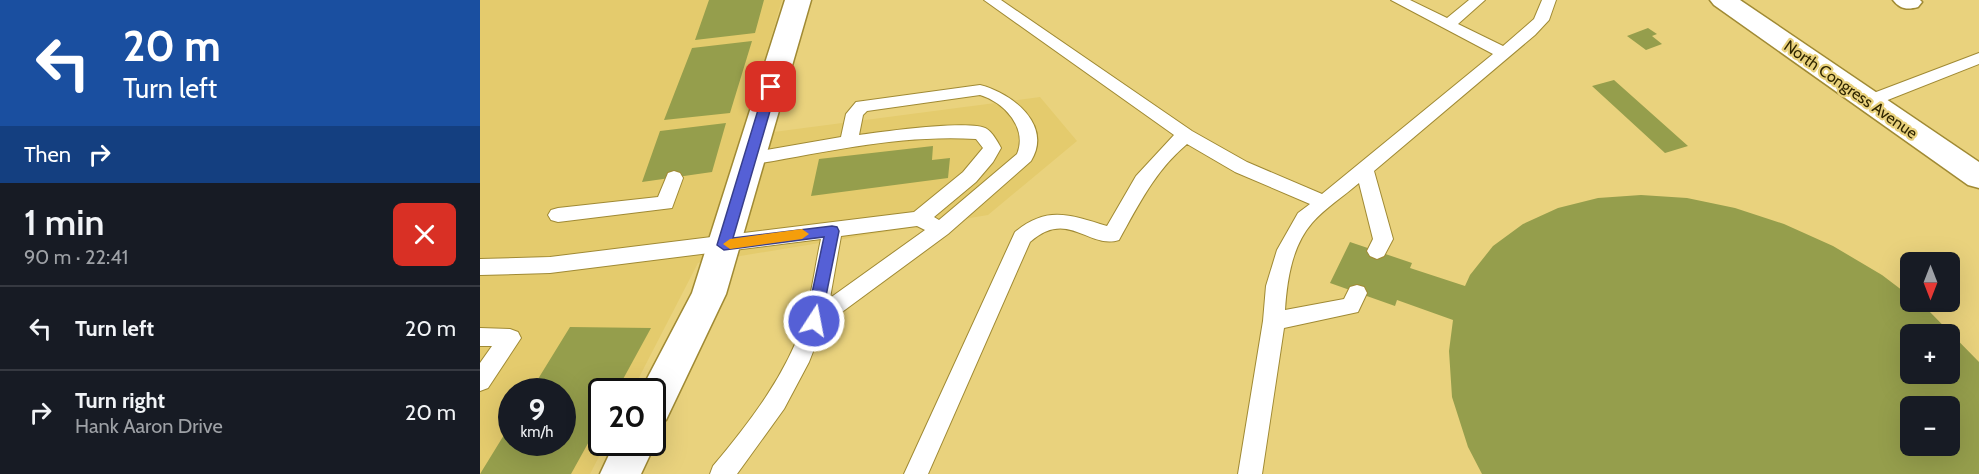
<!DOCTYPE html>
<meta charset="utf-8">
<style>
:root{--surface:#171b24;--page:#20242c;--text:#f1f3f6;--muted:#9ea1a6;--line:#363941}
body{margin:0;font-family:Cabin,sans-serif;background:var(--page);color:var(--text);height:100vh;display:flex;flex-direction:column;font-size:22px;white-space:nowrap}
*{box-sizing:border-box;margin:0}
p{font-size:20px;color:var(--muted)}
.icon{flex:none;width:33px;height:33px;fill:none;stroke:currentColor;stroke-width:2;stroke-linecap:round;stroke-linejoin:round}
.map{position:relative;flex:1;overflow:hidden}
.sheet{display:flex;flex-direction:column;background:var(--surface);width:480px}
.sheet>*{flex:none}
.hud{background:#1a4fa0;color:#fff;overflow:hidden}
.needle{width:39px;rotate:180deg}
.tools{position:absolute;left:1420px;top:252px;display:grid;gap:12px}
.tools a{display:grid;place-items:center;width:60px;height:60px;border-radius:9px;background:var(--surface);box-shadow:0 6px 24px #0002;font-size:30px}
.speed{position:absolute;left:18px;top:378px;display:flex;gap:12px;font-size:30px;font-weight:700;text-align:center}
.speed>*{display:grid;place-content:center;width:78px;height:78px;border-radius:50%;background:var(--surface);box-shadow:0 6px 24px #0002;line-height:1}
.speed small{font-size:15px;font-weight:400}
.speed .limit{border:3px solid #111;border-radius:9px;background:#fff;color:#111}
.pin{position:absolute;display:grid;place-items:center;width:51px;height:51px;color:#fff;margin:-26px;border-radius:12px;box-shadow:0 3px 9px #0006}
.me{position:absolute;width:66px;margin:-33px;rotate:11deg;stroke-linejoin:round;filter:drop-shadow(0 0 4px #0008)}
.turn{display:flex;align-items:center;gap:21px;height:126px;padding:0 24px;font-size:27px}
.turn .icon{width:78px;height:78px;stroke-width:2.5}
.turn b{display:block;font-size:42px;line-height:51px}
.then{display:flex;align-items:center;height:57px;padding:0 24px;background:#0003;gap:12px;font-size:22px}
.round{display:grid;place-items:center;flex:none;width:63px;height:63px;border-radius:9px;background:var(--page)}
.headline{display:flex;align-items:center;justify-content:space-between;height:102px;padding:0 24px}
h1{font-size:36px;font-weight:600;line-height:45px}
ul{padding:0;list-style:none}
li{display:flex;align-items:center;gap:18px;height:84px;padding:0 24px;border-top:2px solid var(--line)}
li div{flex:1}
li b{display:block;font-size:22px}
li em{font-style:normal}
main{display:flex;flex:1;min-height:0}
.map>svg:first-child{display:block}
</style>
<main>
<section class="sheet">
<div class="hud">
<div class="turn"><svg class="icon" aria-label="left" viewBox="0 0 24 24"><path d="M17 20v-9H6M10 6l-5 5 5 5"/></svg><div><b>20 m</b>Turn left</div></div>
<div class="then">Then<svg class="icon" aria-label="right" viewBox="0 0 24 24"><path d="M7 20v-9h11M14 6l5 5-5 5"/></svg></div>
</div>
<div class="headline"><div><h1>1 min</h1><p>90 m · 22:41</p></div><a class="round" style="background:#d93025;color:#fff"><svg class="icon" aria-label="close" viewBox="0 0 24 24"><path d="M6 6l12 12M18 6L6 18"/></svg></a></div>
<ul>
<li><svg class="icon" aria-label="left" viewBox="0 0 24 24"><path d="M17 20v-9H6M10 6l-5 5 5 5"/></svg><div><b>Turn left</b></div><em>20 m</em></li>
<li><svg class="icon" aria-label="right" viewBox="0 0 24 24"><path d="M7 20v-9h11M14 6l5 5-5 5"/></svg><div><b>Turn right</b><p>Hank Aaron Drive</p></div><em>20 m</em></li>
</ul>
</section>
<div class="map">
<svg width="1499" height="474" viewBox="0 0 1499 474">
<rect width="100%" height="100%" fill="#e9d27d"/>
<path fill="#e4cb6d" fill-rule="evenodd" d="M0 0H302L262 136 560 97 597 141 508 215 218 263 152 391 122 392V442L126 443 110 474H0ZM32 392H82V442H32Z"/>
<path fill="#959e4c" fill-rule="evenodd" d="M229 0H284L275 33 215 40Z
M1168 28 1177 34 1172 36 1182 44 1166 50 1147 36Z
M272 41 250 113 184 120 212 48Z
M1134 80 1208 146 1185 153 1112 86Z
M246 123 232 172 162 182 180 131Z
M453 146 452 160 470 158 468 178 331 196 339 159Z
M1161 195 1207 198 1255 208 1304 224 1353 246 1402 275 1431 297V302H1436L1448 310 1499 362V474H1002L988 447 972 397 969 351 973 320 917 300 915 306 850 283 870 242 932 263 930 268 985 286 990 275 1013 246 1043 224 1078 208 1118 198ZM1431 334H1470V374H1431ZM1431 406H1470V446H1431Z
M90 327 171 328 136 392H122V418L91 474H0L32 422V442H82V392H50Z"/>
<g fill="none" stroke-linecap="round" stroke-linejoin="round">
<defs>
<path id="lane" d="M504 0H521L712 131 767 162 842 194 1013 54 911 0H930L967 18 989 0H1005L978 24 1023 46 1054 19 1062 0H1076L1069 20 1055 35 894 171 913 239 904 256 897 259 890 256 887 251 893 239 879 183C864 196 845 208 832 223 812 246 807 280 805 310L864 299 870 287 877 285 884 287 887 293 878 312 804 328 782 474H758L783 321 786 286 797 250 818 213 830 204 755 172 707 144C675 171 659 204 639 240 609 250 588 208 550 242L448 474H424L535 232C567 205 591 215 627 226L656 176 694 135Z
M1499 53V64L1395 105H1383L1381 101 1383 97Z
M500 85C532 93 573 125 551 161L468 234 343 326 329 362 304 409 257 474H230L233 466C270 422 306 375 324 321 332 294 335 266 341 239L70 273 0 275V259L70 257 434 212 483 172 503 148 496 139C420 134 343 153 269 165L263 163 260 159 263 155 269 153 361 137 366 114 376 102ZM500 95C524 102 548 128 537 154L459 220 454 217 496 182 513 162 521 148C518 142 512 132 507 129 492 119 401 132 379 135L383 115 387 111ZM437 226 445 230 350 298 361 236Z
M194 171 200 173 203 178 192 208 78 222 71 220 68 215 71 210 78 208 178 197 188 173Z
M0 328 30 329 38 332 41 338 8 388 0 391V363L12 346H0Z"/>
<path id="street" d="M305 0H331L246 294 186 420 172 425V392H160L212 293Z
M1413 0H1440L1442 2 1438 7C1427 10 1420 9 1413 0Z
M172 434 176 442 161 474H120L135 442H172Z"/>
<path id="secondary" d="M1230 0H1260L1499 162V188L1488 185 1234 5Z"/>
</defs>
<use href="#lane" stroke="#a08a34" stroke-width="2"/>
<use href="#street" stroke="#a08a34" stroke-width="3"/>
<use href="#secondary" stroke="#a08a34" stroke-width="3"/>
<use href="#lane" fill="#fff" fill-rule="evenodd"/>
<use href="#street" fill="#fff" fill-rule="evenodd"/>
<use href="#secondary" fill="#fff" fill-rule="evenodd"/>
</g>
<path fill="#5560d6" stroke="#373e8b" stroke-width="1.5" d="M291 83 297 87 253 238 352 226 357 227 359 231 341 321 339 325 334 327 329 325 326 321 344 237 244 250 237 245 285 87Z"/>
<path fill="#f59e0b" d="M322 229 329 234 322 239 250 249 243 244 250 239Z"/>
<g text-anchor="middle" stroke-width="4.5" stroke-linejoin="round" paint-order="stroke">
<g font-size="16" fill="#2f2601" stroke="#e9d27d">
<text transform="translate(1371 89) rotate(35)" y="6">North Congress Avenue</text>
</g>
</g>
</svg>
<div class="tools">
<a><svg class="needle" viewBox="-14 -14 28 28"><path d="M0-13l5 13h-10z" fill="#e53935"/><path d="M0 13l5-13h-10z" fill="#9ea1a6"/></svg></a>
<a>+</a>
<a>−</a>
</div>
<div class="speed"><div>9<small>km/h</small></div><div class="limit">20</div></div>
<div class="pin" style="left:291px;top:87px;background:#d93025"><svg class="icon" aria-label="arrive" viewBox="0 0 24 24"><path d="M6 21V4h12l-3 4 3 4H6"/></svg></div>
<svg class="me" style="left:334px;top:321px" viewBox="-20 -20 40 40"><circle r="17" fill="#5560d6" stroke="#fff" stroke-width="3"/><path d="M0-11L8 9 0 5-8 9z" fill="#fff"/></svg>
</div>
</main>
